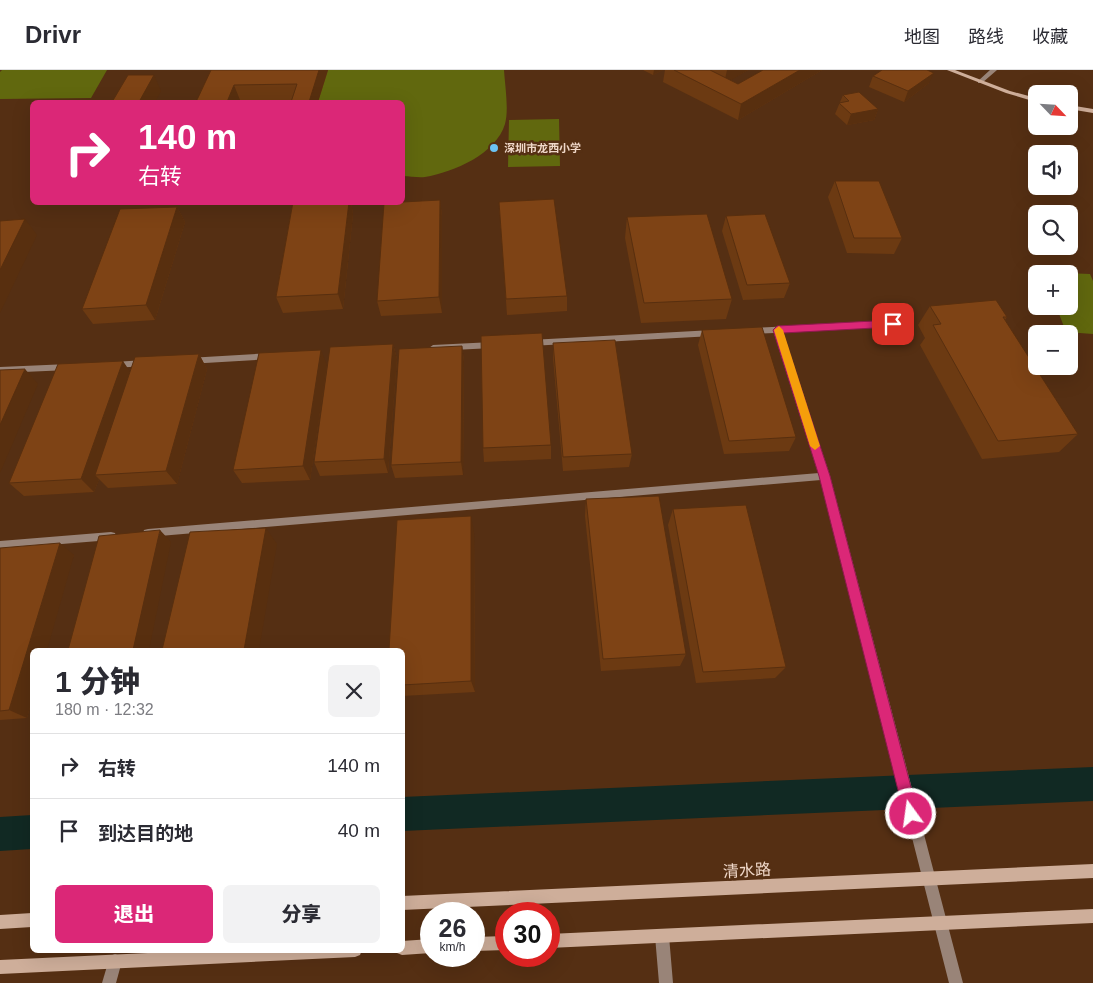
<!DOCTYPE html>
<html lang="zh">
<meta charset="utf-8">
<style>
:root{--surface:#fff;--page:#f2f2f3;--text:#2b2b33;--muted:#7c7c81;--line:#e1e1e2;--accent:#db2777}
body{margin:0;font-family:Arial,"Noto Sans SC",sans-serif;background:var(--page);color:var(--text);height:100vh;display:flex;flex-direction:column;font-size:19px;white-space:nowrap}
*{box-sizing:border-box;margin:0}
p{font-size:16px;color:var(--muted)}
.icon{flex:none;width:28px;height:28px;fill:none;stroke:currentColor;stroke-width:2;stroke-linecap:round;stroke-linejoin:round}
.map{position:relative;flex:1;overflow:hidden}
.side{position:absolute;left:30px;top:578px;width:375px;height:305px;display:flex;flex-direction:column;background:var(--surface);border-radius:8px;box-shadow:0 5px 20px #0002}
.side>*{flex:none}
.top-card{position:absolute;left:30px;top:30px;width:375px;height:105px;border-radius:8px;box-shadow:0 5px 20px #0002;background:#db2777;color:#fff;overflow:hidden}
.needle{width:32px;rotate:115deg}
.tools{position:absolute;left:1028px;top:15px;display:grid;gap:10px}
.tools a{display:grid;place-items:center;width:50px;height:50px;border-radius:8px;background:var(--surface);box-shadow:0 5px 20px #0002;font-size:25px}
.speed{position:absolute;left:420px;top:832px;display:flex;gap:10px;font-size:25px;font-weight:700;text-align:center}
.speed>*{display:grid;place-content:center;width:65px;height:65px;border-radius:50%;background:var(--surface);box-shadow:0 5px 20px #0002;line-height:1}
.speed small{font-size:12px;font-weight:400}
.speed .limit{border:8px solid #d22;background:#fff;color:#111}
.pin{position:absolute;display:grid;place-items:center;width:42px;height:42px;color:#fff;margin:-21px;border-radius:10px;box-shadow:0 2px 8px #0006}
.me{position:absolute;width:55px;margin:-28px;rotate:346deg;stroke-linejoin:round;filter:drop-shadow(0 0 4px #0008)}
.turn{display:flex;align-items:center;gap:18px;height:105px;padding:0 25px;font-size:22px}
.turn .icon{width:65px;height:65px;stroke-width:2.5}
.turn b{display:block;font-size:35px;line-height:42px}
.round{display:grid;place-items:center;flex:none;width:52px;height:52px;border-radius:8px;background:var(--page)}
.headline{display:flex;align-items:center;justify-content:space-between;height:85px;padding:0 25px}
h1{font-size:30px;font-weight:800;line-height:38px}
.primary-button{display:flex;gap:10px;margin-top:auto;padding:10px 25px}
.primary-button a{flex:1;height:58px;border-radius:8px;background:var(--accent);color:#fff;font-size:20px;font-weight:800;line-height:58px;text-align:center}
.primary-button a+a{background:var(--page);color:var(--text)}
ul{padding:0;list-style:none}
li{display:flex;align-items:center;gap:15px;height:65px;padding:0 25px;border-top:1px solid var(--line)}
li div{flex:1}
li b{display:block;font-size:19px}
li em{font-style:normal}
header{display:flex;align-items:center;gap:30px;box-sizing:border-box;height:70px;padding:0 25px;background:var(--surface);border-bottom:1px solid var(--line)}
header strong{font-size:24px}
nav{display:flex;gap:28px;margin-inline-start:auto;font-size:18px}
.map>svg:first-child{display:block}
</style>
<header>
<strong>Drivr</strong>
<nav><a>地图</a><a>路线</a><a>收藏</a></nav>
</header>
<div class="map">
<svg width="1093" height="913" viewBox="0 0 1093 913">
<rect width="100%" height="100%" fill="#552f13"/>
<path fill="#61680e" d="M2 0H107L91 28 0 29V2Z
M324 0H504C505 15 509 40 505 54 496 84 454 102 425 107 418 108 410 106 403 106L402 32H314Z
M559 49 560 96 508 97 509 50Z
M1042 202 1090 204 1093 211V264L1066 262 1056 236H1069V204H1043Z"/>
<g fill="none" stroke-linecap="round" stroke-linejoin="round">
<path fill="#112923" fill-rule="evenodd" d="M1093 697V731L402 761V727Z
M32 745V779L0 781V747Z"/>
<path fill="#998478" fill-rule="evenodd" d="M115 884 120 886 122 891 116 913H102L110 886Z"/>
<path fill="#998478" fill-rule="evenodd" d="M990 0H997L982 13H978V11Z
M893 251 897 254 893 257 782 262 830 406 963 913H949L821 410 148 467 144 466 143 463 144 460 148 459 819 403 774 263 750 264 746 261 750 258Z
M713 260 717 263 713 266 530 276 526 273 530 270Z
M493 272 497 275 493 278 433 281 429 278 433 275Z
M271 283 275 286 271 289 188 294 184 291 188 288Z
M146 290 150 293 146 296 113 298 109 295 113 292Z
M69 294 73 297 69 300 0 303V297Z
M111 462 115 463 116 466 115 469 111 470 0 479V471Z
M662 859 667 861 669 866 673 913H659L655 866 657 861Z"/>
<path fill="#ceae9a" fill-rule="evenodd" d="M947 0H955L1010 21 1036 28V32L1006 23Z
M1069 35 1093 39V43L1069 39Z
M1093 794V808L402 840V826Z
M1093 839V853L549 878V864Z
M32 843V857L0 859V845Z
M506 866V880L474 881V867Z
M431 869V883L402 885 397 883 396 880H402V871Z
M211 880H362L360 885 355 887 0 904V890Z"/>
</g>
<path fill="#6c3a12" d="M211 0H328L318 32H291L292 30H240L239 32H196Z
M643 0H663L653 5Z
M665 0H748L730 10 738 14 763 0H822L738 50 663 12Z
M873 6 929 13 904 32 869 17Z
M843 25 878 39 874 50 847 55 835 44Z
M835 111 902 168 894 184 847 183 828 127Z
M440 130 442 146V243L381 246 377 231Z
M293 132H351L353 144 343 239 283 243 276 227Z
M499 132 567 226V241L507 245Z
M177 137 185 152 155 250 93 254 82 239Z
M726 146 790 213 784 228 743 230 722 161Z
M627 147 732 229 726 249 641 253 625 168Z
M930 236 1007 247 1005 250 1078 364 1059 382 982 389 920 275 925 268 918 255Z
M702 260 796 367 789 381 724 384 698 275Z
M553 273 632 384 629 397 563 401 553 288Z
M393 274 397 289 388 403 320 406 314 392Z
M462 276 464 291 463 405 395 408 391 395Z
M199 284 207 299 177 414 108 418 99 409 94 422 24 426 9 413 130 301Z
M327 295 310 410 242 413 233 400Z
M551 375V389L484 392 483 378Z
M586 429 686 584 680 596 601 601 585 446Z
M673 439 786 597 775 608 696 613 668 455Z
M474 462 475 622 402 626V580Z
M0 478 74 485 32 580V630L27 648 0 650Z"/>
<path fill="#582f0f" d="M319 0H328L318 32H309Z
M654 0H663L653 5Z
M727 0H748L724 14Z
M800 0H822L738 50 741 34Z
M934 3 929 13 904 32 908 21Z
M154 5 161 21 155 32H139Z
M234 15 240 30 239 32H227Z
M878 39 874 50 847 55 851 44Z
M440 130 442 146V243L439 227Z
M349 132H351L353 144 343 239 338 224Z
M177 137 185 152 155 250 146 235Z
M25 149 37 165 0 243V200Z
M393 274 397 289 388 403 384 389Z
M462 276 464 291 463 405 461 392Z
M321 280 327 295 310 410 303 396Z
M199 284 207 299 177 414 166 401Z
M123 291 133 306 95 405 99 409 94 422 81 409Z
M25 299 38 314 0 403V355Z
M471 446 474 462 475 622 471 611Z
M266 458 277 474 259 580H244Z
M160 460 171 472 149 580H133Z
M60 473 74 485 47 580H32V630L27 648 9 640Z"/>
<path fill="#7e4315" stroke="#582f0f" d="M211 0H319L309 32H291L297 14 234 15 227 32H196Z
M674 0H710L738 14 763 0H800L741 34Z
M882 0H927L934 3 908 21 873 6Z
M128 5H154L139 32H112Z
M859 22 878 39 851 44 839 33 849 31 843 25Z
M835 111H879L902 168H854Z
M554 129 567 226 506 229 499 132Z
M440 130 439 227 377 231 384 133Z
M293 132H349L338 224 276 227Z
M177 137 146 235 82 239 120 139Z
M707 144 732 229 644 233 627 147Z
M765 144 790 213 747 215 726 146Z
M25 149 0 200V151Z
M996 230 1007 247H1003L1078 364 998 371 933 255 941 254 930 236Z
M762 257 796 367 729 371 702 260Z
M542 263 551 375 483 378 481 266Z
M615 270 632 384 563 387 553 273Z
M393 274 384 389 314 392 330 277Z
M462 276 461 392 391 395 399 279Z
M321 280 303 396 233 400 259 283Z
M199 284 166 401 95 405 135 287Z
M123 291 81 409 9 413 58 294Z
M25 299 0 355V300Z
M659 426 686 584 603 589 586 429Z
M746 435 786 597 703 602 673 439Z
M471 446V611L402 615V580H389L397 450Z
M266 458 244 580H162L190 462Z
M160 460 133 580H68L99 466Z
M60 473 9 640 0 641V478Z"/>
<path fill="#db2777" stroke="#8e194d" d="M893 250 897 254 893 257 783 263 830 406 918 744 916 749 911 751 906 749 904 744 819 406 773 260 777 256Z"/>
<path fill="#f59e0b" d="M779 256 783 260 820 376 815 380 810 376 774 260Z"/>
<circle fill="#6cc3f2" stroke="#552f13" stroke-width="2" cx="494" cy="78" r="5"/>
<g text-anchor="middle" stroke-width="5" stroke-linejoin="round" paint-order="stroke">
<g font-size="11" font-weight="bold" fill="#f0d8c9" stroke="#552f13" text-anchor="start">
<text x="504" y="82">深圳市龙西小学</text>
</g>
<g font-size="16" fill="#f0d8c9" stroke="#552f13">
<text transform="translate(747 800) rotate(-3)" y="6">清水路</text>
</g>
</g>
</svg>
<div class="tools">
<a><svg class="needle" viewBox="-14 -14 28 28"><path d="M0-13l5 13h-10z" fill="#e53935"/><path d="M0 13l5-13h-10z" fill="#7c7c81"/></svg></a>
<a><svg class="icon" aria-label="sound" viewBox="0 0 24 24"><path d="M4 9h4l5-4v14l-5-4H4zM17 9q2 3 0 6"/></svg></a>
<a><svg class="icon" aria-label="search" viewBox="0 0 24 24"><circle cx="10" cy="10" r="6"/><path d="M15 15l6 6"/></svg></a>
<a>+</a>
<a>−</a>
</div>
<div class="speed"><div>26<small>km/h</small></div><div class="limit">30</div></div>
<div class="pin" style="left:893px;top:254px;background:#d93025"><svg class="icon" aria-label="arrive" viewBox="0 0 24 24"><path d="M6 21V4h12l-3 4 3 4H6"/></svg></div>
<svg class="me" style="left:911px;top:744px" viewBox="-20 -20 40 40"><circle r="17" fill="#db2777" stroke="#fff" stroke-width="3"/><path d="M0-11L8 9 0 5-8 9z" fill="#fff"/></svg>
<div class="top-card">
<div class="turn"><svg class="icon" aria-label="right" viewBox="0 0 24 24"><path d="M7 20v-9h11M14 6l5 5-5 5"/></svg><div><b>140 m</b>右转</div></div>
</div>
<section class="side">
<div class="headline"><div><h1>1 分钟</h1><p>180 m · 12:32</p></div><a class="round"><svg class="icon" aria-label="close" viewBox="0 0 24 24"><path d="M6 6l12 12M18 6L6 18"/></svg></a></div>
<ul>
<li><svg class="icon" aria-label="right" viewBox="0 0 24 24"><path d="M7 20v-9h11M14 6l5 5-5 5"/></svg><div><b>右转</b></div><em>140 m</em></li>
<li><svg class="icon" aria-label="arrive" viewBox="0 0 24 24"><path d="M6 21V4h12l-3 4 3 4H6"/></svg><div><b>到达目的地</b></div><em>40 m</em></li>
</ul>
<div class="primary-button"><a>退出</a><a>分享</a></div>
</section>
</div>
